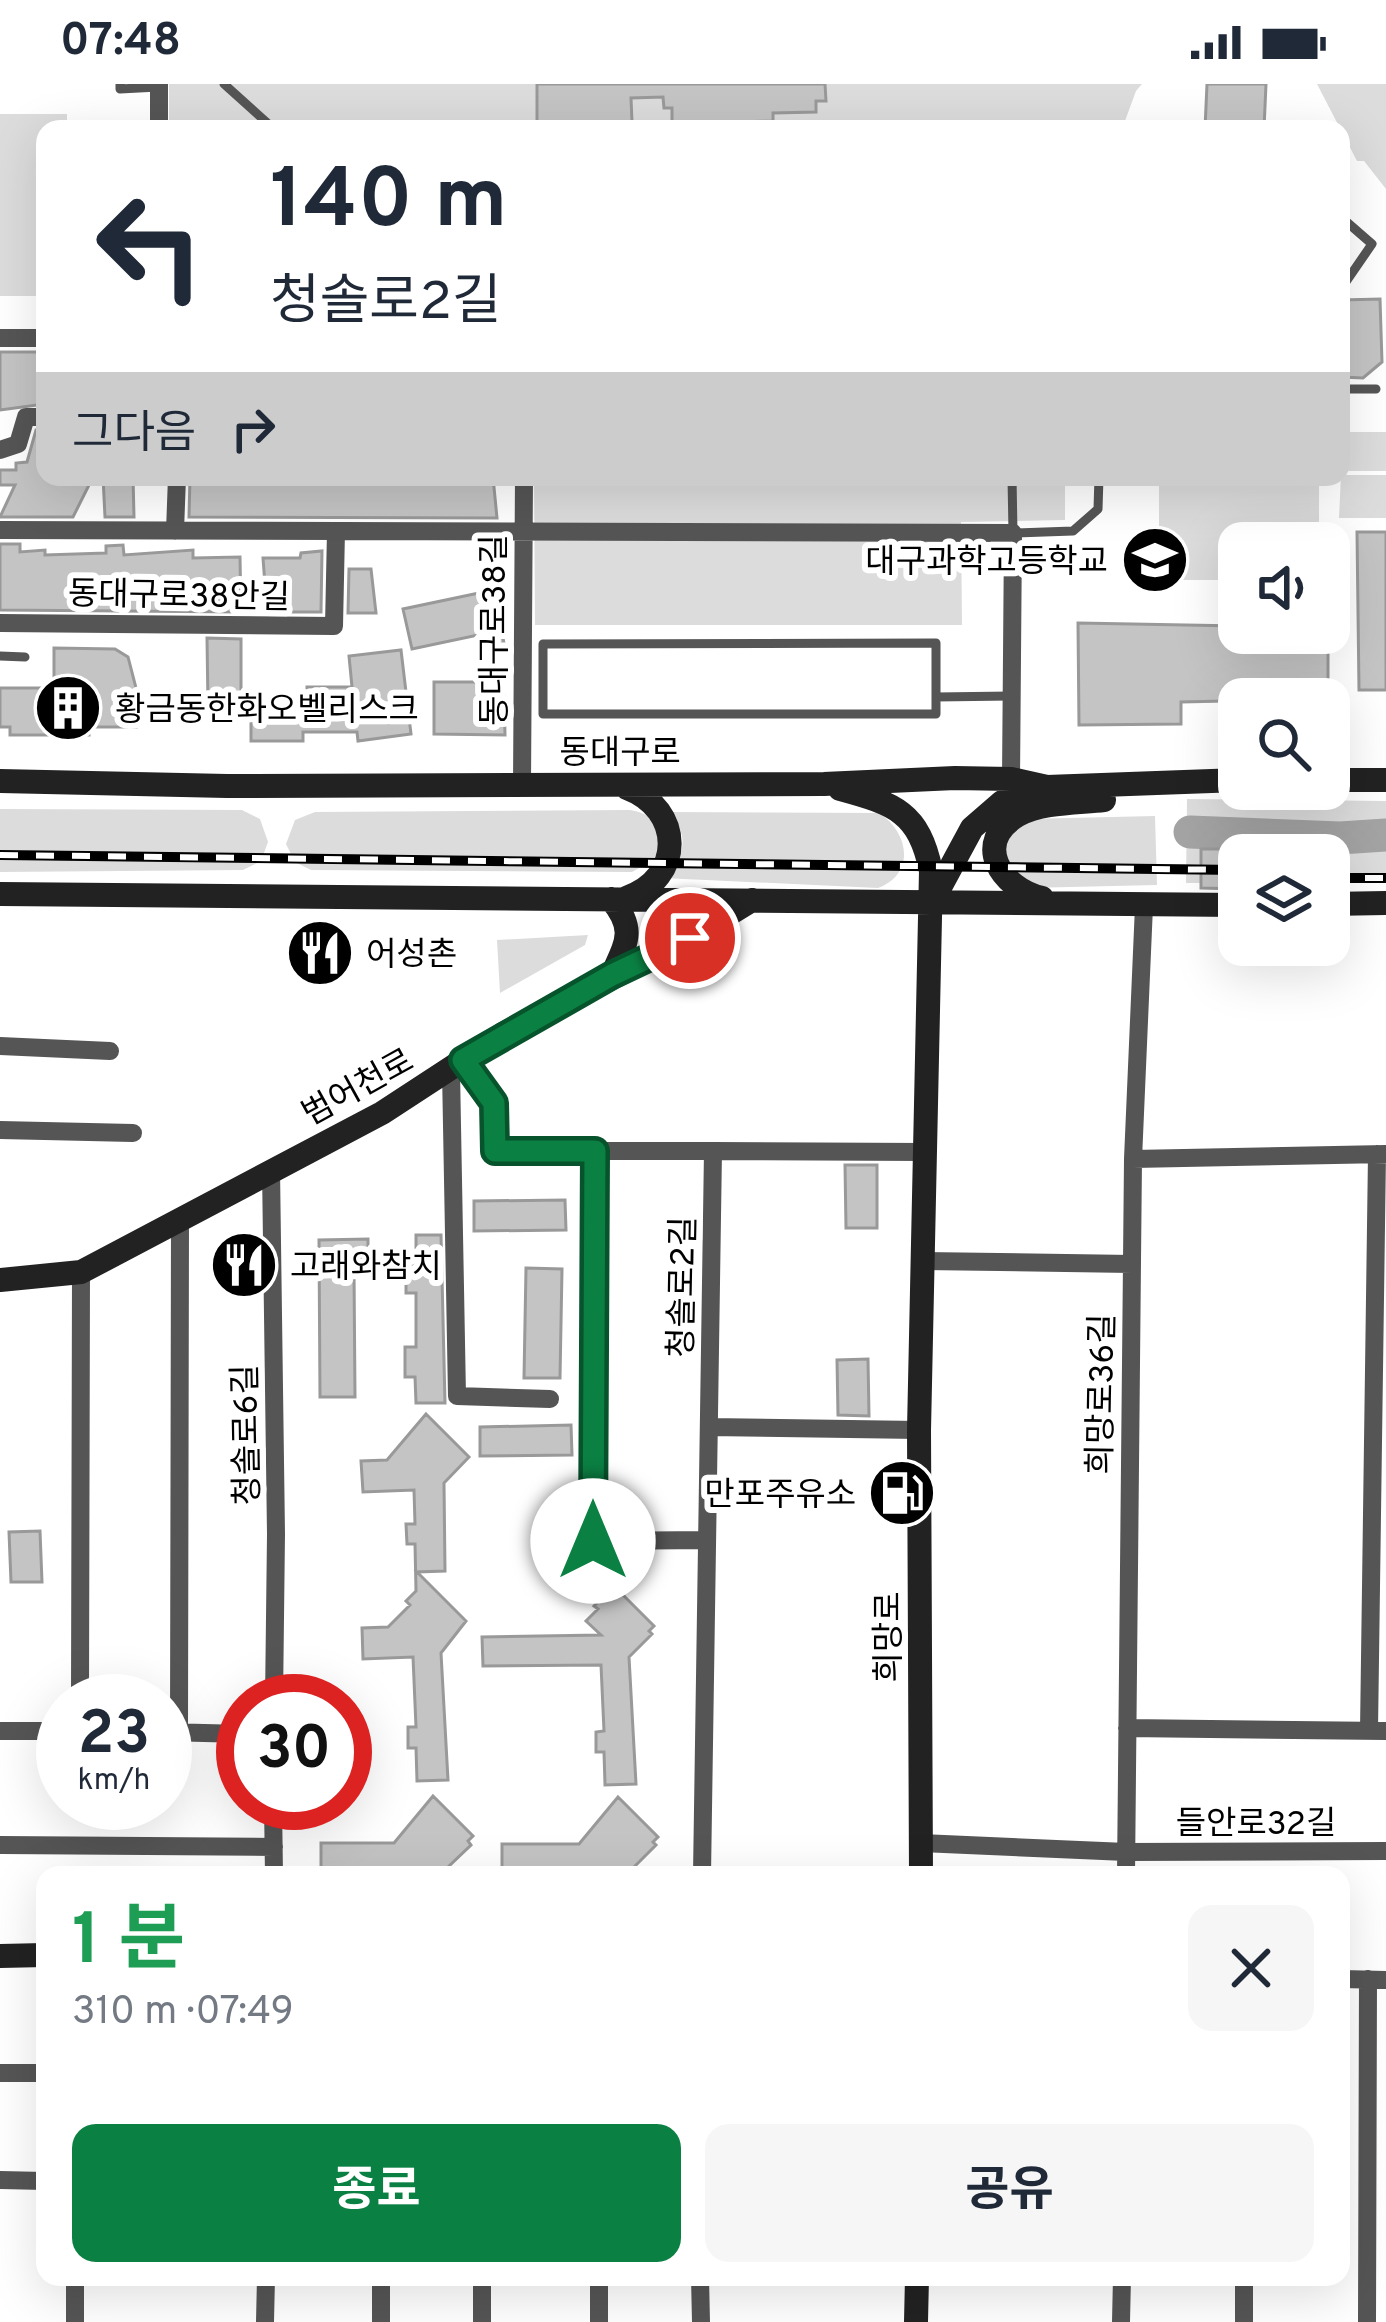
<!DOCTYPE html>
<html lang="ko">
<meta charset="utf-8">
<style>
:root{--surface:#fff;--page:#f6f6f7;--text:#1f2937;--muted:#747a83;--accent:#0b8043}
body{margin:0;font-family:Overpass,"Noto Sans KR",sans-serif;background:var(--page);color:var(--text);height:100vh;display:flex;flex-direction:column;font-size:45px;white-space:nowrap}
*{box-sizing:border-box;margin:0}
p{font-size:39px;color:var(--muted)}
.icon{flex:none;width:66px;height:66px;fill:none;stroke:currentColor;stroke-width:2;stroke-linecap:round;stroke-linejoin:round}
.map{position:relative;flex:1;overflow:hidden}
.side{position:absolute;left:36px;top:1782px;width:1314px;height:420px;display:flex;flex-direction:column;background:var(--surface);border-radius:24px;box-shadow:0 12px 48px #0002}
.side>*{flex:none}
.banner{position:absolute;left:36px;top:36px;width:1314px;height:366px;border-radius:24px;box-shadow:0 12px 48px #0002;background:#fff;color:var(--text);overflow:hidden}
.buttons{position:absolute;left:1218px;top:438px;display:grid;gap:24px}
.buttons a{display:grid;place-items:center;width:132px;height:132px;border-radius:24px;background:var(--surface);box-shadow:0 12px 48px #0002;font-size:60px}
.speed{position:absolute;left:36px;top:1590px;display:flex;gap:24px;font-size:60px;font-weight:700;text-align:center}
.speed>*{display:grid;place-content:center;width:156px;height:156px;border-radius:50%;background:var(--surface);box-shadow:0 12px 48px #0002;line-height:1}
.speed small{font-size:30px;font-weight:400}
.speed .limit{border:18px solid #d22;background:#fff;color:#111}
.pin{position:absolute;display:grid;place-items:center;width:102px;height:102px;color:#fff;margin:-51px;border:6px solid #fff;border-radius:50%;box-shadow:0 3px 12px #0007}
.me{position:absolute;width:132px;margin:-66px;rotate:0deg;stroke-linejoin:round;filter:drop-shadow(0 0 9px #0008)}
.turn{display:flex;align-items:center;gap:42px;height:252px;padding:0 36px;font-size:54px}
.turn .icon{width:156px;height:156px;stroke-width:2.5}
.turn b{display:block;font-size:84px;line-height:102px}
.then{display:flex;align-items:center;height:114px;padding:0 36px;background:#0003;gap:24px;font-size:45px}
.round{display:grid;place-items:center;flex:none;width:126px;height:126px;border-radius:24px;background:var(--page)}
.summary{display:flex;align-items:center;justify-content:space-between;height:204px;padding:0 36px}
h1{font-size:72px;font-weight:700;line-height:90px;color:#1e9e55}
.action{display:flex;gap:24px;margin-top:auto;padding:24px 36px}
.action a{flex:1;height:138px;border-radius:24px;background:var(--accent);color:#fff;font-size:48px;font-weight:700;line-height:138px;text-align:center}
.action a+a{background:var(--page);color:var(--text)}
.status{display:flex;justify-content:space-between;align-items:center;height:84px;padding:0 60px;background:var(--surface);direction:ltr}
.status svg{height:33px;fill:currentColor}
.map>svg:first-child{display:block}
</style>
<div class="status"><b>07:48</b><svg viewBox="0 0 49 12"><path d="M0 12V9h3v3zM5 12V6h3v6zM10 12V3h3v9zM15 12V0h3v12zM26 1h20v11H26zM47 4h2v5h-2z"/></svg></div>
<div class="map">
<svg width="1386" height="2238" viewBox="0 0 1386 2238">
<rect width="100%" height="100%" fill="#fff"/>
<path fill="#dcdcdc" d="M169 0H1142L1136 7 1122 45H169Z
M1317 0H1386V105L1364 77H1357Z
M0 30H67V45H45V212H0Z
M1347 348H1386V387H1348Z
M1341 391H1386V434H1339Z
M534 393H1065V436L961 438 962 541H535Z
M1159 393H1319V459H1239V496H1159Z
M1187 715 1386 717V799H1329V771H1239V799H1186Z
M0 725 242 726 260 735 268 758 261 777 243 786 0 788Z
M630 726C659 730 661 751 655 775L632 788 311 786 295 778 286 760 295 736 315 728Z
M668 728 879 729C909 748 916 790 878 804L663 794C685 772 691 752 668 728Z
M1155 732 1157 801 1026 804 1018 801 1001 761 1025 735Z
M588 851 585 861 500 909 497 856Z"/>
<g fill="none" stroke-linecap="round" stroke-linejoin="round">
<path stroke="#a3a3a3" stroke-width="33" d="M1190 748 1340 754 1386 751"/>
</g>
<path fill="#c4c4c4" stroke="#999" stroke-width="3" d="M537 0H825L826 17H816V28L773 29V37L732 38V45H672V24H664L663 13 631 14 632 38 537 39Z
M1207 0H1266L1264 45H1205Z
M1380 215 1382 278 1363 294 1341 293V216Z
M0 268H45V320L0 326Z
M36 346H45V393H93L73 433H0L15 401H0V386H16V379L27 378Z
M103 393H133L134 433H105Z
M190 393H493L497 434 189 433Z
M1357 448H1386V606H1359Z
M0 460H20V468L45 466V471L106 469V462L123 461 124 471 193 466V474L240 473 241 528 0 526Z
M322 467 321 528H267L263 474H300L301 469Z
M349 485H371L376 529H348Z
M493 506 504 559 481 564 478 551 412 565 403 525Z
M1078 539 1239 542V549H1316V563H1328V596L1321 597V615L1181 618V640L1079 641Z
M207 554 241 555V622H208Z
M54 564 115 565 128 573 136 604V643H89V651H10V643H0V604H54Z
M401 566 411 650 358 657 357 648H303V657H251V618L307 617V603H352L349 572Z
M434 598H504L505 651 434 650Z
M1201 765H1239V805L1201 804Z
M845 1081H877V1144H846Z
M565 1116 566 1146 474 1147V1117Z
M416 1151H441L445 1319H416L415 1293H405V1263H416V1209H406V1181H416Z
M368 1155V1186H354L355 1313H320L319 1156Z
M526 1184 562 1185 560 1294H524Z
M868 1275 869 1332 838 1331 837 1276Z
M426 1330 469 1373 444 1399 445 1487 417 1488 466 1537 441 1569 448 1696 417 1697 416 1664H408V1643H416L413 1573 363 1575 362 1544 388 1543 410 1521 406 1517 416 1507 415 1460H407L406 1440H415L414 1406 363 1408 361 1377 387 1376Z
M571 1341 572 1371 480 1372V1343Z
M40 1447 42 1498H11L9 1448Z
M611 1504 617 1510 619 1507 654 1542 649 1547 652 1550 629 1573 636 1700 605 1701 604 1668H596V1648L604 1647 601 1581 483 1582 482 1553 601 1551 586 1537 598 1525 594 1522Z
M433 1712 473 1752 468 1757 471 1761 447 1784 448 1791 321 1790V1759H394Z
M618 1713 658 1753 653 1758 656 1761 632 1785V1791L502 1790V1760H579Z"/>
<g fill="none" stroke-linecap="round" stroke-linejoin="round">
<path stroke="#555" stroke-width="9" d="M120 0V5L158 3
M224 0 274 45
M1341 133 1372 160 1341 205
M1341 305H1376
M1012 393 1013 449 1073 447 1098 425 1099 393
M0 572 25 573
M936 613V630H543V560L936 559V613L1011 612"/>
<path stroke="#555" stroke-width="18" d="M159 0V45
M0 254H45
M0 366 18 360 26 333H45
M0 446 1013 449 1011 695
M175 447 177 393
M0 539 334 542 336 447
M522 700 524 393
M0 962 110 967
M463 977 493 1019 495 1067H713L702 1791
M451 987 457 1312 550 1315
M0 1046 133 1049
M595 1067 593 1457 707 1456
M713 1067 925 1068
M1133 1075 1386 1070
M271 1085 276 1450 274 1617
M923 1177 1132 1180
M709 1343 919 1346
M80 1617 81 1188
M1127 1644 1386 1647
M0 1647H63
M1369 1647 1377 1070
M165 1648 243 1650
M179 1648 180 1136
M273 1719 274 1791
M921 1759 1126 1768 1386 1767
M0 1761 274 1763
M1126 1791 1133 1075 1144 822
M1341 1895 1386 1896
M0 1989H45
M0 2096 45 2097
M482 2193V2238
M700 2193 701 2238
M75 2238V2193
M265 2238 266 2193
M381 2238V2193
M599 2238V2193
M1121 2238 1122 2193
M1244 2238V2193
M1367 2238 1368 1895"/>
<path stroke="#222" stroke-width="24" d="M1329 696H1386
M0 697 227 702 824 700 955 694 1011 695 1047 703 1239 696
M840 705C895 720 919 728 931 787L919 1346 921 1791
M0 810 1239 821
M626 814C685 794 683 725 627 704
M1042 814C1000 804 972 758 1018 731 1042 718 1078 719 1104 716
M611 815C636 845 627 858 612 891
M932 818 972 744 1002 718 1044 703
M1329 820 1386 819
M0 1196 81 1188 382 1029 503 950 690 854 752 816
M0 1872 45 1871
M916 2238 917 2193"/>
<defs>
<path id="rail" d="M0 771 1239 786
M1329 794H1386"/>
</defs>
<use href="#rail" stroke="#000" stroke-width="10"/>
<use href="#rail" stroke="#fff" stroke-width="6" stroke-dasharray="18" stroke-linecap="butt"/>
</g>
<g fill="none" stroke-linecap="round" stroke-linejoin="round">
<defs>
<path id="route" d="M593 1457 595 1067H495L494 1019 463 976 612 891 690 854"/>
</defs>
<use href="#route" stroke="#07532c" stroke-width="30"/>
<use href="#route" stroke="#0b8043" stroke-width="21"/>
</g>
<defs>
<symbol id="school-disc" viewBox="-11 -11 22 22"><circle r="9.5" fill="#000" stroke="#fff"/><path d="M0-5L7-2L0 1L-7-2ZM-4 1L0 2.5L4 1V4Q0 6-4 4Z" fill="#fff"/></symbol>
<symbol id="building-disc" viewBox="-11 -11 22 22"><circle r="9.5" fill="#000" stroke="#fff"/><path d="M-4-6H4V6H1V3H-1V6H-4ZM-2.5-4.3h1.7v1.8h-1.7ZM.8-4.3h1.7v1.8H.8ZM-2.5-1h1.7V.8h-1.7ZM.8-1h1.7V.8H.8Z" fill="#fff"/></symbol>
<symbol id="restaurant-disc" viewBox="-11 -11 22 22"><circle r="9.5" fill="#000" stroke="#fff"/><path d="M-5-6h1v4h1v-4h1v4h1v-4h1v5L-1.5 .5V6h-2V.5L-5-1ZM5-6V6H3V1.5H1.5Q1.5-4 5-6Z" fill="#fff"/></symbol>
<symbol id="fuel-disc" viewBox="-11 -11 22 22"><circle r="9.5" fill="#000" stroke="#fff"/><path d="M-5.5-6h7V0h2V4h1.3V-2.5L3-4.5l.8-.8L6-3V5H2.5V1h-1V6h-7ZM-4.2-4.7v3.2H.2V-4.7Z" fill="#fff"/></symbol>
</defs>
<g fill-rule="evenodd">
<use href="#school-disc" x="1117" y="438" width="76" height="76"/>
<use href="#building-disc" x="30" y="586" width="76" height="76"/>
<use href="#restaurant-disc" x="282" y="831" width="76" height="76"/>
<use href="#restaurant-disc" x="206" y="1143" width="76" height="76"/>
<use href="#fuel-disc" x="864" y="1371" width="76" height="76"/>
</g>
<g text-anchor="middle" stroke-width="12" stroke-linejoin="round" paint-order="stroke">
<g font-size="33" fill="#000" stroke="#fff" text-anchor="start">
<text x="1108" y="488" text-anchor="end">대구과학고등학교</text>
<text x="115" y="636">황금동한화오벨리스크</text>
<text x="366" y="881">어성촌</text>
<text x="290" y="1193">고래와참치</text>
<text x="856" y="1421" text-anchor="end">만포주유소</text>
</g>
<g font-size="33" fill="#000" stroke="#fff">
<text transform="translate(179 510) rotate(1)" y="12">동대구로38안길</text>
<text transform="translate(493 546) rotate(-90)" y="12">동대구로38길</text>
<text x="620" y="679">동대구로</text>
<text transform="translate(357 1002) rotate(-29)" y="12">범어천로</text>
<text transform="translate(681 1203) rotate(-89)" y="12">청솔로2길</text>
<text transform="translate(1100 1310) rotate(-89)" y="12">희망로36길</text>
<text transform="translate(245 1351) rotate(-91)" y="12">청솔로6길</text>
<text transform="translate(887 1553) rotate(-90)" y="12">희망로</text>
<text x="1256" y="1750">들안로32길</text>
</g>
</g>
</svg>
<div class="buttons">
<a><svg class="icon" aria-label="sound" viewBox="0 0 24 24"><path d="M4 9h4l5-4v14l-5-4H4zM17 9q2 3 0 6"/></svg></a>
<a><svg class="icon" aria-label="search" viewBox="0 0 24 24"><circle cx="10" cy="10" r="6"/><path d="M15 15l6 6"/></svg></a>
<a><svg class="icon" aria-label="layers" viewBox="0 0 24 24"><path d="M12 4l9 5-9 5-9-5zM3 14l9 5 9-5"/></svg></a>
</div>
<div class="speed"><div>23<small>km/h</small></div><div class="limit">30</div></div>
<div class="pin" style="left:690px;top:854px;background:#d93025"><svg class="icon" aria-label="arrive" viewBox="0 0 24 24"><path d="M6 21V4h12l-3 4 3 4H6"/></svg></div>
<svg class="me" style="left:593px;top:1457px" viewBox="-20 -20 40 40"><circle r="19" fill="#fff"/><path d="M0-13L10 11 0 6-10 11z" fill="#0b8043"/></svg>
<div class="banner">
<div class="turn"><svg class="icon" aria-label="left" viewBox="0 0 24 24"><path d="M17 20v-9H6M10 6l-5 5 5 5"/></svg><div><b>140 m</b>청솔로2길</div></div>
<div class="then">그다음<svg class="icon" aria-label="right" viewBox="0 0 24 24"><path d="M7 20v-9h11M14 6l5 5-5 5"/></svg></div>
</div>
<section class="side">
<div class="summary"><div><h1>1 분</h1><p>310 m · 07:49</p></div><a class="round"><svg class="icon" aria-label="close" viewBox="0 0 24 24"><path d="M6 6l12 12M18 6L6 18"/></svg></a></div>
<div class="action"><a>종료</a><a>공유</a></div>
</section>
</div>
